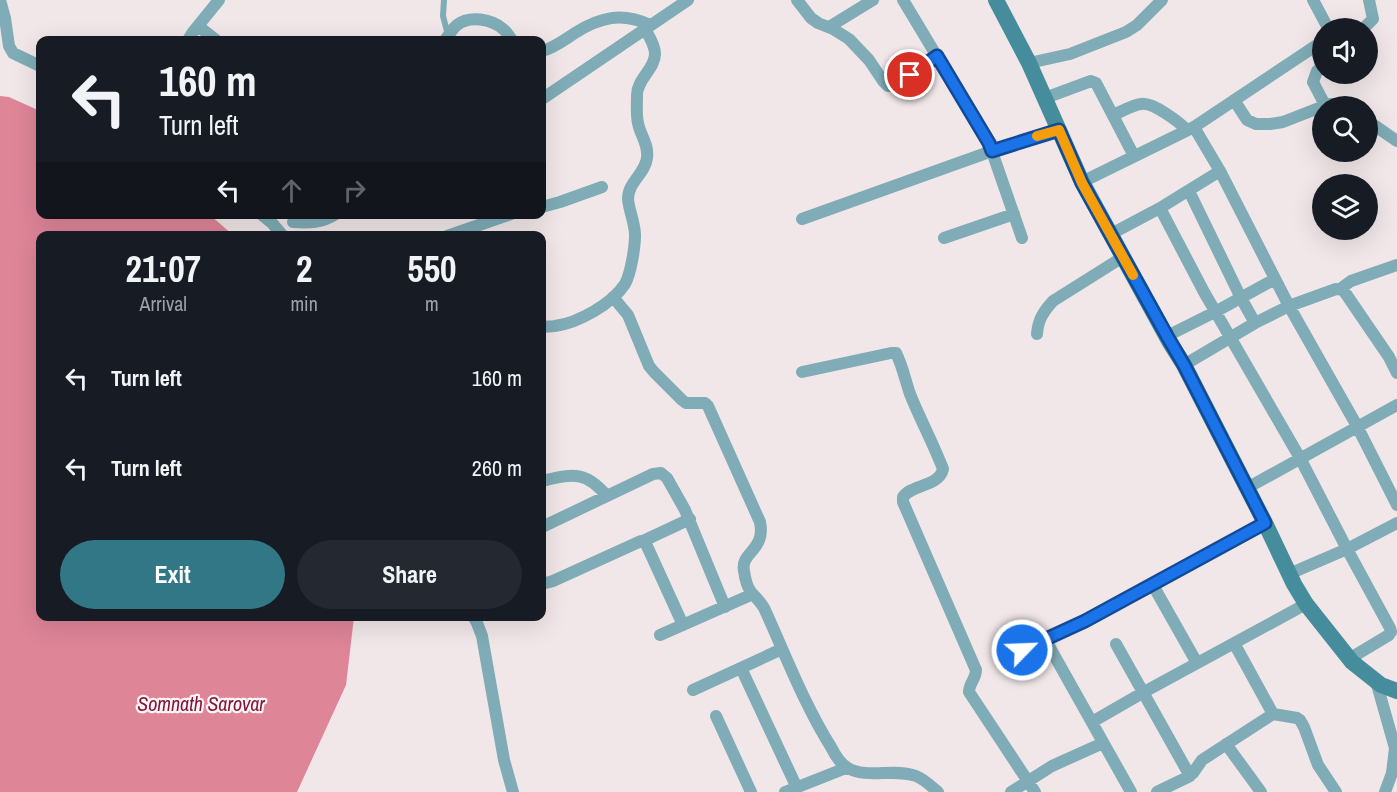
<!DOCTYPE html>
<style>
:root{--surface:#171b24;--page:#242831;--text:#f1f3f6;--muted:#9ea1a6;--accent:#327785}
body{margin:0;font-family:"Archivo Narrow",sans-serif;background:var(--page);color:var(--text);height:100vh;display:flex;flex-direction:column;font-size:22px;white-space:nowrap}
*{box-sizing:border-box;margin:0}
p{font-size:20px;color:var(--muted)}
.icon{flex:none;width:33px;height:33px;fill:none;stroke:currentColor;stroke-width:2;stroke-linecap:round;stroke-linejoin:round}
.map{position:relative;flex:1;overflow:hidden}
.details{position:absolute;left:36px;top:231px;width:510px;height:390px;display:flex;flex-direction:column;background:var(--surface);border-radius:12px;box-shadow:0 6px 24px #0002}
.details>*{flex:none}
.guide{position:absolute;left:36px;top:36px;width:510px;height:183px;border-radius:12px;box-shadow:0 6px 24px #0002;background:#171b24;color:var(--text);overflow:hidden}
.fabs{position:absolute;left:1312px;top:18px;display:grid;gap:12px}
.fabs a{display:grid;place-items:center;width:66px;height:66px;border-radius:50%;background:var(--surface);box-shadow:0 6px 24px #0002;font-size:30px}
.pin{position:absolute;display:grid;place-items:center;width:51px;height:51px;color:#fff;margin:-26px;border:3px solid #fff;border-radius:50%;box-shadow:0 2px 6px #0007}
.me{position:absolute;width:66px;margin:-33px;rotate:66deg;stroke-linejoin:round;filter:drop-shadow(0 0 4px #0008)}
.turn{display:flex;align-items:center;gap:21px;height:126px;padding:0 24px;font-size:27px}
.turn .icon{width:78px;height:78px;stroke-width:2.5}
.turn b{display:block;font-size:42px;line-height:51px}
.lanes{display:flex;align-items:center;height:57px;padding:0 24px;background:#0003;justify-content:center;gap:30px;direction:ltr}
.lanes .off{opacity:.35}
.eta{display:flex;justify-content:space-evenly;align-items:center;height:102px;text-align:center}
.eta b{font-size:36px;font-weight:700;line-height:42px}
.action{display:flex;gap:12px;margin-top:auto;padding:12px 24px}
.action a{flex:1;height:69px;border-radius:36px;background:var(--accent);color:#fff;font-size:24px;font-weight:700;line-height:69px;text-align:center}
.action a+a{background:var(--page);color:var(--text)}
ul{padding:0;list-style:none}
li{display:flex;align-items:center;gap:18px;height:90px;padding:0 24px}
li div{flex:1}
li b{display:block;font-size:22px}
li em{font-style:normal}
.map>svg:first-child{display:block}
</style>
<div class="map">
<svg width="1397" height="792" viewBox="0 0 1397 792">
<rect width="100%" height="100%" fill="#f1e7e8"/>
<path fill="#de8598" d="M0 96 9 97 40 111V214L210 215 233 235 40 236V616L354 617 346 685 297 792H0Z"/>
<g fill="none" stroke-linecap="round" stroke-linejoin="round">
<path stroke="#7facb6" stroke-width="6" d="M444 0 443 16 448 35"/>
<path stroke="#7facb6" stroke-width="12" d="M0 0 5 18 9 46 13 53 40 66
M797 0 811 18 818 23 833 29 849 39 869 60 883 81 888 86H892L897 84 937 56
M903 0 989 143 1022 238
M1313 0 1328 28
M198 26 216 40
M829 27 873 0
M1364 28 1373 19 1369 0
M188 40 193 32 219 0
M445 40C449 35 452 29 457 25 469 15 492 19 503 29 507 32 509 36 512 40
M542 51C554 48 564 40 575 33 600 17 622 12 650 25
M1029 63 1070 54 1126 32 1137 25 1162 0
M1323 65 1317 71 1313 82 1325 105
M1045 98 1091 81 1096 83 1134 156
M542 99 688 0
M1234 100 1247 120 1256 124H1270L1283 122 1329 104 1339 105 1344 106
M1113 115C1121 112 1132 105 1141 104 1153 102 1179 122 1187 130
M1368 121 1397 141
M1194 127 1220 171 1289 306 1357 426 1397 505
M1082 182 1194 127 1323 41
M1189 191 1241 298 1255 323
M542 207 560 202 602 187
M1160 208 1204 292 1300 458 1347 549 1390 628 1391 632 1389 635 1349 659
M261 214 272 223 283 236
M802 219 992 151 1059 130
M293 222C309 223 322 223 336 214
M1111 234 1160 208 1220 171
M447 236 511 214
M944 238 1014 214
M1340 289 1351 281 1397 265
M613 297 628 315 649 366 654 372 682 400 686 403H705L708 406 760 522C766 551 740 552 744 571 745 578 747 587 751 592 756 598 762 603 765 610 786 656 804 704 831 747 835 755 840 764 848 768 866 779 895 768 916 776 924 779 931 786 938 792
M542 327C546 326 551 327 555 326 578 323 612 304 625 284 631 273 635 247 635 235 635 223 629 211 628 199 628 182 645 174 647 158 649 144 640 135 638 123 636 114 637 104 637 95 637 79 655 69 655 54 655 45 649 36 645 29
M1037 334C1038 320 1043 312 1053 301L1123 257
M1167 336 1215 312 1275 279
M1184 365 1255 323 1289 306 1336 289C1341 289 1343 290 1346 294L1389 357 1397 373
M802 372 891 353H896C903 367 905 380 910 394 920 419 933 443 943 469 939 487 912 484 903 497V502L976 670C976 679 969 683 969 692L1035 792
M542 481C573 474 585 470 607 496
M1247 488 1397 405
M542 527 653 474 661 473 667 478 685 510 725 607
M643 541 690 519
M1289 574 1347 549 1397 523
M542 584 553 581 641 541H643L647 546 683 625
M473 616 477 623 482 636 504 760 513 792
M660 635 753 594
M1116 644 1190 776
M1049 646 1131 792
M1022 649 1085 621 1154 585
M1197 663 1154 587 1157 581 1265 523
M741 668 797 788
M1376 681 1395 748 1392 773 1385 792
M693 690 782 649
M1273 714 1297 718 1300 720 1304 727 1318 765 1336 792
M716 716 751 792
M1092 722 1144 692 1306 604
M1226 744 1261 792
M785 792 846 768
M1011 792 1052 766 1103 743
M1157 792 1188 777 1193 773 1202 760 1273 714 1234 643"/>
<path stroke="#458d9d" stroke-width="16" d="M996 0 1029 63 1082 182 1169 341 1184 365 1265 523 1294 584 1306 604 1352 662 1381 685 1397 691"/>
</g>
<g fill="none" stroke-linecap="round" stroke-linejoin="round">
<defs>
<path id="route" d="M910 75 937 56 989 143 992 151 1059 130 1082 183 1167 336 1184 365 1265 523 1085 621 1022 650"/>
</defs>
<use href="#route" stroke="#114b97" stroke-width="15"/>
<use href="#route" stroke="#1a73e8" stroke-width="10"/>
<path stroke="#f59e0b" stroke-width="10" d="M1037 136 1059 130 1082 183 1133 275"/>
</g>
<g text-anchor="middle" stroke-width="4.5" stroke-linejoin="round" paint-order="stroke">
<g font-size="20" font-style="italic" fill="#80163b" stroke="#fef4f5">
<text x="201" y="711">Somnath Sarovar</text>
</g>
</g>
</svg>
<div class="fabs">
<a><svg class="icon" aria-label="sound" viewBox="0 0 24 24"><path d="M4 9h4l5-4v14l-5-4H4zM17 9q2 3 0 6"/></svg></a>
<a><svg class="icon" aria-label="search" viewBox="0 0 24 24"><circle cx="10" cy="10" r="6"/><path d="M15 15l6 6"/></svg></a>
<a><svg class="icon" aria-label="layers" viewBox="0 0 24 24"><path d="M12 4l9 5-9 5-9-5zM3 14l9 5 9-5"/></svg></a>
</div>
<div class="pin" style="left:910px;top:75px;background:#d93025"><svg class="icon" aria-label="arrive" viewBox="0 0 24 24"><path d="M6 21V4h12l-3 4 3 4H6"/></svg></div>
<svg class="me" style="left:1022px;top:650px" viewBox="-20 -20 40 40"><circle r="17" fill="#1a73e8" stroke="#fff" stroke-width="3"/><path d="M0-11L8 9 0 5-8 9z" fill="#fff"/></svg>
<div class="guide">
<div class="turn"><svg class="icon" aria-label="left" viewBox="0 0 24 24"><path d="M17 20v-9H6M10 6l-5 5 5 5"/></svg><div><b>160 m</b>Turn left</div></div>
<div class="lanes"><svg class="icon" aria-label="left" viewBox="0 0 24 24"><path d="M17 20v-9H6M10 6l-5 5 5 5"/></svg><svg class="icon off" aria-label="ahead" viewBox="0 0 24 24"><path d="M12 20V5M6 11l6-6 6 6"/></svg><svg class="icon off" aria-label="right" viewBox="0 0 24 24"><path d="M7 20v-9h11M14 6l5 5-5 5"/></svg></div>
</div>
<section class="details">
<div class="eta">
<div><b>21:07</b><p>Arrival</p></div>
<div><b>2</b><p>min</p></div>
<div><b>550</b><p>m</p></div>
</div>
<ul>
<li><svg class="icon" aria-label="left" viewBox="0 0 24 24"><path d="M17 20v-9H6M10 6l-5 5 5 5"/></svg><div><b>Turn left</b></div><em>160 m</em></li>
<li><svg class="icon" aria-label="left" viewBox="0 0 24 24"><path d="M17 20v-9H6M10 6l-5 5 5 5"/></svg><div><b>Turn left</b></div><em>260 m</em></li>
</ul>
<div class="action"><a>Exit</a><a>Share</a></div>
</section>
</div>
